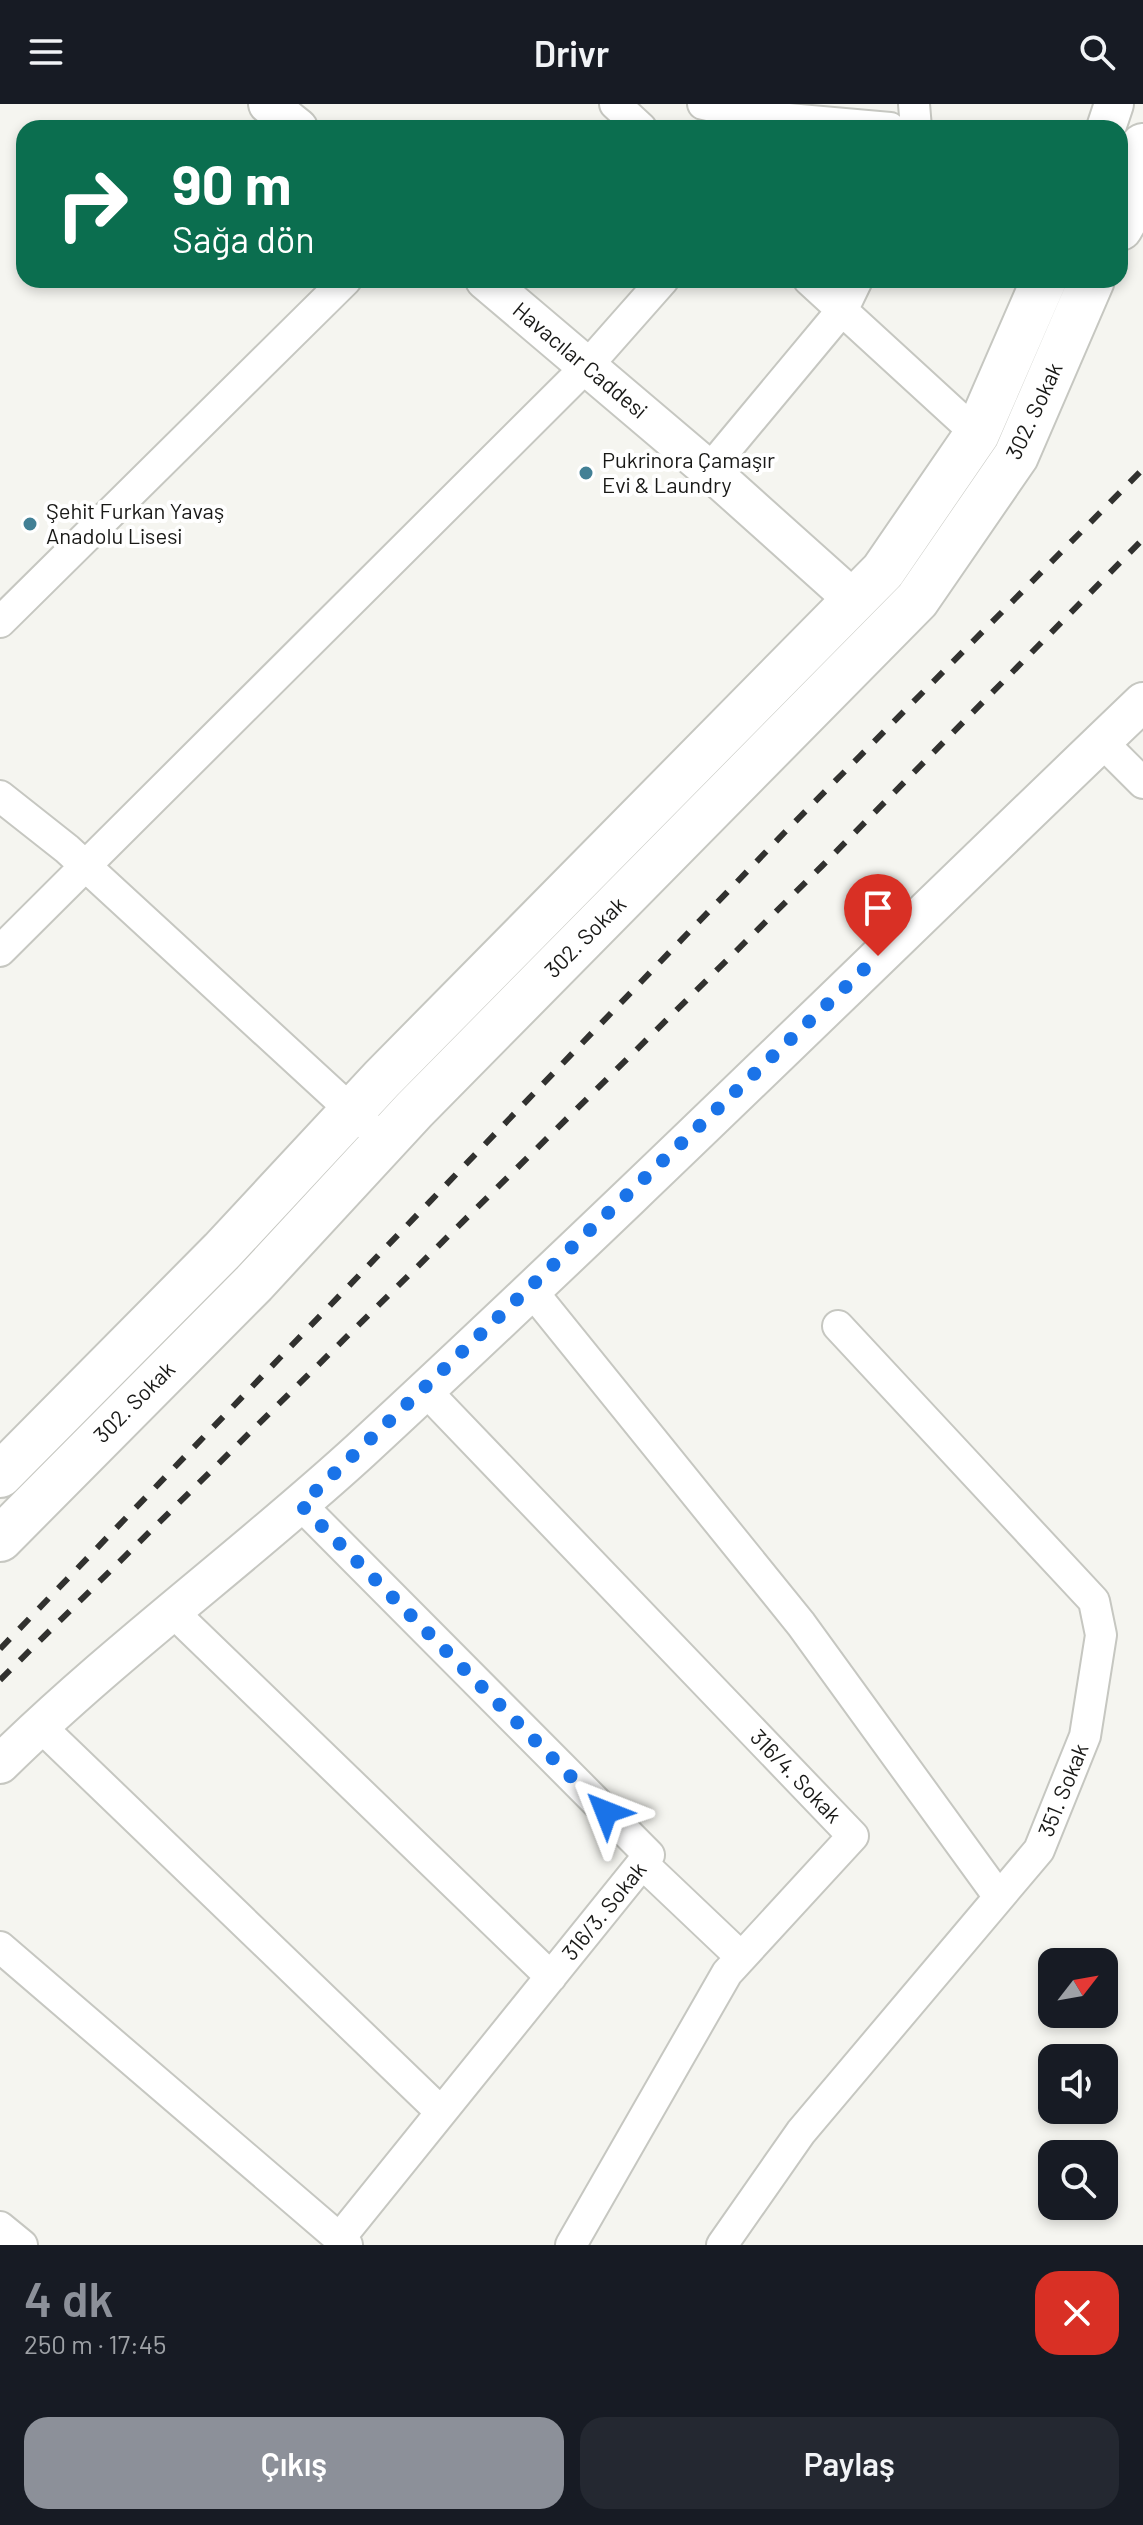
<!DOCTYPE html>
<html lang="tr">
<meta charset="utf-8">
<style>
:root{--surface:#171b24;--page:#242831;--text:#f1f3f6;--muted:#9ea1a6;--accent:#8c9099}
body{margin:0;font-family:Barlow,sans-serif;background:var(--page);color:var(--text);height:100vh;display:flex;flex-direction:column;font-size:30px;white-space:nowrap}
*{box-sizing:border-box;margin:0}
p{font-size:26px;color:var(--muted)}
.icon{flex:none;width:44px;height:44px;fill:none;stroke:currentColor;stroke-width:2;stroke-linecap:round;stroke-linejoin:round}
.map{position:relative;height:2141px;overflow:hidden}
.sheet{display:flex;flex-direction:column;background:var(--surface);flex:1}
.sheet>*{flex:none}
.hud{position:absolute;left:16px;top:16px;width:1112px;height:168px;border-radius:24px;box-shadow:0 4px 12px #0003;background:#0b6e4f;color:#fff;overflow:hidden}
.needle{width:52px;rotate:59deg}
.fabs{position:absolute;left:1038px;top:1844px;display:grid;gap:16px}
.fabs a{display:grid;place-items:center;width:80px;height:80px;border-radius:16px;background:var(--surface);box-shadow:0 4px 12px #0003;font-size:40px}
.pin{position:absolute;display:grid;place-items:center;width:68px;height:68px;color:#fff;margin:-82px -34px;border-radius:50% 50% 50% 0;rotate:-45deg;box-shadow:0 0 8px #0007}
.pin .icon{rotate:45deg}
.me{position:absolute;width:88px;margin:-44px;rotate:315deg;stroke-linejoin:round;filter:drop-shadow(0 0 6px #0008)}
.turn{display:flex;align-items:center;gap:28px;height:168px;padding:0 24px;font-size:36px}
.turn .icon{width:104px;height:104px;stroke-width:2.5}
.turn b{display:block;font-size:56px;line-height:68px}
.round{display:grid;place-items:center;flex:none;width:84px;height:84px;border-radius:24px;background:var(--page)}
.headline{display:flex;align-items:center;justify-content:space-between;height:136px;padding:0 24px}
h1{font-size:48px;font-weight:600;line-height:60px;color:var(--accent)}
.primary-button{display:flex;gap:16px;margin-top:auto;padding:16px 24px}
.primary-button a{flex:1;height:92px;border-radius:24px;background:var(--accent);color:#fff;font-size:32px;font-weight:600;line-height:92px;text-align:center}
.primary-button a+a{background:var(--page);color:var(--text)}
header{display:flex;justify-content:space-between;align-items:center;height:104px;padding:0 24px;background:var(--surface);font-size:36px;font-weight:600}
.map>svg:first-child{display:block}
</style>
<header><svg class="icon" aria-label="menu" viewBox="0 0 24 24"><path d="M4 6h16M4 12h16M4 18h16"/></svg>Drivr<svg class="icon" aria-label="search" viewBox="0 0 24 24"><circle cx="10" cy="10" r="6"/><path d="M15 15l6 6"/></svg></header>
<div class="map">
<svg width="1143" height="2141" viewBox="0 0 1143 2141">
<rect width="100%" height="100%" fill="#f5f5f0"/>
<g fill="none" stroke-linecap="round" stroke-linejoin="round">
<defs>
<path id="minor" d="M615 0 641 24
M703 0 755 12 890 24
M914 0 916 24
M809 176 977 330
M709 366 843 205 857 176
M0 518 346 176
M1102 638 1143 679
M0 692 67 745 366 1020
M0 847 587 262 663 176
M531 1186 801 1520 999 1793
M425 1286 853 1732 727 1869 571 2141
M301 1401 649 1751 339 2135
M173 1508 551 1873
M39 1621 441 2008
M643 1760 741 1853
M0 1843 347 2141
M0 2123 22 2141
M722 2141 801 2028 1039 1746 1085 1632 1101 1531 1094 1497 838 1222"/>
<path id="tertiary" d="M268 0 298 24
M1106 24 1114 0
M485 176 709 366 854 496
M0 1660C114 1548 243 1454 361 1346 626 1101 882 848 1143 598"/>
<path id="secondary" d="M1120 68 1143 42
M1120 124 1143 84
M0 1371 222 1147 382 975 883 467 977 330 1044 176
M0 1435 254 1179 414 1006 917 496 1016 352 1092 176"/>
</defs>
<use href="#minor" stroke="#c6c7c1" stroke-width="34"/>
<use href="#tertiary" stroke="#c6c7c1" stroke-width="42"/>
<use href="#secondary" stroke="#c6c7c1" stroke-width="48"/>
<use href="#minor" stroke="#fff" stroke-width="30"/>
<use href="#tertiary" stroke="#fff" stroke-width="38"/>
<use href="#secondary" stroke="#fff" stroke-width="44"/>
<path stroke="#31312f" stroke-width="6" stroke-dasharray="14 14" stroke-linecap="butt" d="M0 1545 785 728 1143 365
M0 1576 822 762 1143 435"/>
</g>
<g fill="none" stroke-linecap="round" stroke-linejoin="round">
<path stroke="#1a73e8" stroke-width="14" stroke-dasharray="0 25.2" d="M606 1708 301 1401 878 852"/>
</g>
<g fill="#428095" stroke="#fff" stroke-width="3">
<circle cx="586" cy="369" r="8"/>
<circle cx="30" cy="420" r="8"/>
</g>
<g text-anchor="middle" stroke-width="8" stroke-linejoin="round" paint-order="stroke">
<g font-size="22" fill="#191917" stroke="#fff">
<text transform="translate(580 256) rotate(40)" y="8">Havacılar Caddesi</text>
<text transform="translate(1034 307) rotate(-65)" y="8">302. Sokak</text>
<text transform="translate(585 833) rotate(-45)" y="8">302. Sokak</text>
<text transform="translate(134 1298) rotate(-45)" y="8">302. Sokak</text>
<text transform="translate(796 1672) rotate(46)" y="8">316/4. Sokak</text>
<text transform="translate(1063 1686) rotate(-68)" y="8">351. Sokak</text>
<text transform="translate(604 1807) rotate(-51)" y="8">316/3. Sokak</text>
</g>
<g font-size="22" fill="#191917" stroke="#fff" text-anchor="start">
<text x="602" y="364">Pukrinora Çamaşır<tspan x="602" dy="25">Evi &amp; Laundry</tspan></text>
<text x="46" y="415">Şehit Furkan Yavaş<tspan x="46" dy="25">Anadolu Lisesi</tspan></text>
</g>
</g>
</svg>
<div class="fabs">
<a><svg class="needle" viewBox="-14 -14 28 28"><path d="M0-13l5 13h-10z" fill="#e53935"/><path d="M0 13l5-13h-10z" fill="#9ea1a6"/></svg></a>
<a><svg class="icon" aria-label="sound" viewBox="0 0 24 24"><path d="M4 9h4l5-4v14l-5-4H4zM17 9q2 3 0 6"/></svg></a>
<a><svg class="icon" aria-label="search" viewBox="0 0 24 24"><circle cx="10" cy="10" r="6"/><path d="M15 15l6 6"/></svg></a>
</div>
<div class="pin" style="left:878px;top:852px;background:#d93025"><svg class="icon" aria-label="arrive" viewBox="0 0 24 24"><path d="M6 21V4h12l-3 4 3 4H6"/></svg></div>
<svg class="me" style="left:606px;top:1708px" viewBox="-20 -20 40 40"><path d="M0-17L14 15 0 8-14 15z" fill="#1a73e8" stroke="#fff" stroke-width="4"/></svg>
<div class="hud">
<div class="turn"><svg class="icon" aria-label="right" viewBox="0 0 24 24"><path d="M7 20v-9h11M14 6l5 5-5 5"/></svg><div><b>90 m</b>Sağa dön</div></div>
</div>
</div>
<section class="sheet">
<div class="headline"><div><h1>4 dk</h1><p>250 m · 17:45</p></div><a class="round" style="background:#d93025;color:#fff"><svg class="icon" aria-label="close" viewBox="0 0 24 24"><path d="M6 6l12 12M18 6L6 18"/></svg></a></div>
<div class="primary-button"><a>Çıkış</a><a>Paylaş</a></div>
</section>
